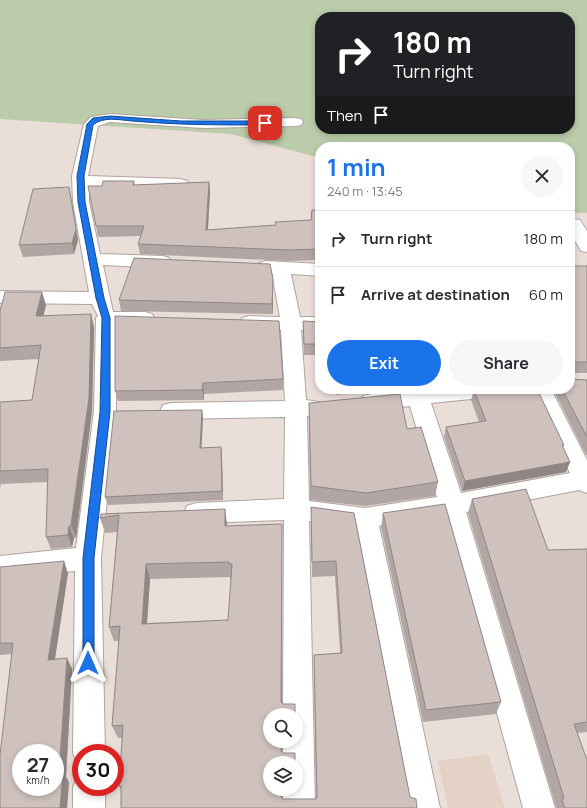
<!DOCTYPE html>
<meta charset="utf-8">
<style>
:root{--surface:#fff;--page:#f7f7f7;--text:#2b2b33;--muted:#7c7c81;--line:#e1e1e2;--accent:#1a73e8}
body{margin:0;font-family:Manrope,sans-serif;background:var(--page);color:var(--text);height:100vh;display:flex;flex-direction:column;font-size:15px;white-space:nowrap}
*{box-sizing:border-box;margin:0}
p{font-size:13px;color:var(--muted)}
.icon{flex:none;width:22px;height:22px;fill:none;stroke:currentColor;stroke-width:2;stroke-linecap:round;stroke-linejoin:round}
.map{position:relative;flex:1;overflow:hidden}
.details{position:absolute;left:315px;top:142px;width:260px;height:252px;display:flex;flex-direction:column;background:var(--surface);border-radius:16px;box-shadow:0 2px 6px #0003}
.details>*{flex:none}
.banner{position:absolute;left:315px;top:12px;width:260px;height:122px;border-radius:16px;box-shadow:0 2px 6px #0003;background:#202124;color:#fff;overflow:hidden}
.controls{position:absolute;left:263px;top:708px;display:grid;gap:8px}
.controls a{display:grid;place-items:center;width:40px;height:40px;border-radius:50%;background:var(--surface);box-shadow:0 2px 6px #0003;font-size:20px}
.speed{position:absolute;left:12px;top:744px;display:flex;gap:8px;font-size:20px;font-weight:700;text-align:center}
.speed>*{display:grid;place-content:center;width:52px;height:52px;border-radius:50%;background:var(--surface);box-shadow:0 2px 6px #0003;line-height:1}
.speed small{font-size:10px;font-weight:400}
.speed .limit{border:6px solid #d22;background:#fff;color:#111}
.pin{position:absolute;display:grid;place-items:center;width:34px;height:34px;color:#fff;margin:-17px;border-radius:8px;box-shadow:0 2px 6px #0006}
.me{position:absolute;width:44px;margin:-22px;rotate:0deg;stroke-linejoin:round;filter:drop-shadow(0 0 3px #0008)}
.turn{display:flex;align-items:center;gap:14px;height:84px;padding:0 12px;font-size:18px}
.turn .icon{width:52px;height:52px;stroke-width:2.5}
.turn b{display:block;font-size:28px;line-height:34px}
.then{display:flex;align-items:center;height:38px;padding:0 12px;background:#0003;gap:8px;font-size:15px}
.round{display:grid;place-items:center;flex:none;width:42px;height:42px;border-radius:21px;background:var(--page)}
.summary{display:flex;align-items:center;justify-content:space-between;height:68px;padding:0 12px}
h1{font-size:24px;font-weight:700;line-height:30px;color:var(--accent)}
.cta{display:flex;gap:8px;margin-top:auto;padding:8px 12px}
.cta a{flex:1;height:46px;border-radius:24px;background:var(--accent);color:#fff;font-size:16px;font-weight:700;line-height:46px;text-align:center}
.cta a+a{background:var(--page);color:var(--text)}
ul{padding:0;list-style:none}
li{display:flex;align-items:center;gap:12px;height:56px;padding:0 12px;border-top:1px solid var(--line)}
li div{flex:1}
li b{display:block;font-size:15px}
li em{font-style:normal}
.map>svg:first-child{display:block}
</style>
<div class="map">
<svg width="587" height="808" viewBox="0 0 587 808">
<rect width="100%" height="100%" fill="#eaded8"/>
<path fill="#e5d2c7" d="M488 754 505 808H448L438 761Z"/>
<path fill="#baccaa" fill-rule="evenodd" d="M0 0H587V213H570V147H320V158L231 134 0 119ZM320 17H570V129H320Z"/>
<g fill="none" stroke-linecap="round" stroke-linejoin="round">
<defs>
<path id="street" d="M110 114 203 120 296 118 301 119 303 122 301 125 296 126 203 128 110 122 98 126 88 176 181 179 187 181 189 184 187 187 181 189 89 186V202L100 254 163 256 169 258 172 262 169 266 163 268 103 265 113 312H145L152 314 155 319 152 324 145 326 116 325V411L101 558 105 753H81V765L78 764 73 753 75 571 0 578V556L76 548 94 411 96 318 98 316 92 304 0 303V291L89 292 73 202 72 176 84 124 91 117Z
M574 219 580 220 587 231V252L581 251 570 232V220Z
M266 261 320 264V276L291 274 300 317H320V331L301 330 306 400 319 402 322 408 319 414 307 416 309 501 365 508 437 497 410 406 371 410 363 408 360 402 363 396 371 394 406 390 405 389H502L499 394 491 397 431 403 461 493 570 473 529 389H551L587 460V493L579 490 466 512 555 808H523L443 516 379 526 440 808H408L354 527 309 521 315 808H283V789H296V763H283V741H296V715H283L284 520 196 523 187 520 184 513 187 506 196 503 284 499 285 417 171 419 163 417 160 411 163 405 171 403 285 401 281 330H249L242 328 239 323 242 318 249 316 280 317 272 273 259 271 257 267 259 263Z
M81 774V787H105V808H73V787L78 776Z"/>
</defs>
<use href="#street" stroke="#b0a49f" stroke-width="2"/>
<use href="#street" fill="#fff" fill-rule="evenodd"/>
</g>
<path fill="#b1a6a3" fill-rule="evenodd" d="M134 181 135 185 209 182 210 192 208 230 276 225 311 220 320 210V260L289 261 140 254 138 244 141 236 98 237 96 226 102 186Z
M71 198 78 240 74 254 23 257 19 245Z
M570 266H587V373H573L572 379 587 380V455H586L553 389H570Z
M273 289V314L121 311 119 300Z
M46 305 43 316 94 327 92 411 76 538H74L72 547 51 549 46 537 48 482 1 484 0 488V402L32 400 39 359 0 361V311Z
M115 316 283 379V390L204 394V400L118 401 115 391Z
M303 321 320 322V355H304L303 332Z
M335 389H392L336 395Z
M474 390 564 445 563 447 570 462 566 472 462 491 444 437 446 427 479 422 471 400Z
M309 403 407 429 438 482 435 496 365 506 310 500 309 417Z
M202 410 203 419 201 448 221 447 222 456 223 500 108 505 105 497Z
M472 499 548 550 587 549V732L577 733 587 808H556V807L468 513Z
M311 507 354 513 410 797 417 808 121 790 119 786 122 738H118L112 726 119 641H114L109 627 117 532 105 533 100 518 101 514 227 526 282 539 270 715V741H282V752L270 789H282V798L283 799H316V798L314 669V655L340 653 335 576 312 577ZM230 577V579H231L228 620 147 623 150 579Z
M383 513 501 702 496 714 423 722 381 527Z
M0 567 68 573 55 659 67 658 72 669 66 777 69 782 67 808 12 654 0 655Z"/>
<path fill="#908785" d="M209 182 210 192 207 241 206 230Z
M69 187 71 198 78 240 74 254 72 243Z
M273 279V314L272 304Z
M42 292 46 305 40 329 36 316Z
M91 314 94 327 92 411 76 538 71 525Z
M203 383 204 394V400L202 390Z
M202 410 203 419 201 457 200 448Z
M221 447 222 456 223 500 222 491Z
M570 462 566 472 462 491 465 481Z
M225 509 227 524 226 541 225 526Z
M282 524V715L281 702Z
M69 526 74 538 72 547 68 535Z
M64 561 68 573 53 671 48 660Z
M146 564 150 579 146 638 142 624Z
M67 658 72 669 66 777 69 782 67 808H60L59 773Z"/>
<path fill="#cec1be" stroke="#908785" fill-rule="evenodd" d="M103 181H134L133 185 209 182 206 230 276 225 275 222 311 220 312 210H320V249L289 250 138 244 144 226H96L88 186H102Z
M69 187 76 229 72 243 19 245 33 189Z
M134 258 270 264 273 279 272 304 119 300Z
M570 266H587V362H573L572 377 571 379 587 380V437L562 389H570Z
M5 292H42L36 316 91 314 89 398 71 525 69 526 68 535 46 537 48 469 0 471V402L32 400 41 345 0 348V311Z
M115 316 279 321 283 379 203 383 202 390 115 391Z
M303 321 320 322V344H304Z
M480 389H537L564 445H562L570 462 465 481 446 427 486 421 474 390Z
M400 394 407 429 421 427 438 482 366 493 311 486 309 403Z
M202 410 200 448 221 447 222 491 105 497 114 411Z
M526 489 548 550 587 549V722L574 724 587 760V808H565L562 800 564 798 472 499Z
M445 504 501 702 426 710 383 513Z
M311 507 354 513 410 797 416 799 417 808H121V786H119L123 725 112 726 120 626 109 627 119 515 100 518 101 514 225 509V526L282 524 281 702 283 704H295V715H270V741H281V751L283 753H295V763H270V789H281V797L283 799H316L317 797 314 655 342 653 336 561 312 562ZM229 562V564H232L228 620 142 624 146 564Z
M64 561 48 660 67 658 59 773H63L60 808H0V755L13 643H0V567ZM21 753H55V787H21Z"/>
<path fill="#1a73e8" stroke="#114b97" d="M110 116 181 121H265L268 123 265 125C221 125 177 125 132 121 120 120 103 116 93 125L84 176 85 202 104 298 110 318V412L94 558V663L93 667 88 668 84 667 83 663V558L100 412 102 318 96 298 78 202 77 176 87 124 93 118Z"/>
</svg>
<div class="controls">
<a><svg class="icon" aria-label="search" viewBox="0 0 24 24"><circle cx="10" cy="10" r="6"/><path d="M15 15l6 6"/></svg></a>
<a><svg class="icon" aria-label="layers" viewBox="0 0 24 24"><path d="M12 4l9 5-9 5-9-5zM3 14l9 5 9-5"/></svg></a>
</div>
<div class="speed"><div>27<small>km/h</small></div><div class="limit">30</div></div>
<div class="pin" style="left:265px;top:123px;background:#d93025"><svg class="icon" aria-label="arrive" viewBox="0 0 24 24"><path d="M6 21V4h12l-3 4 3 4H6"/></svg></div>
<svg class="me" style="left:88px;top:663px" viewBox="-20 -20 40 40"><path d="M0-17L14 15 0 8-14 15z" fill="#1a73e8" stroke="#fff" stroke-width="4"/></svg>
<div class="banner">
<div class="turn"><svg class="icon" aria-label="right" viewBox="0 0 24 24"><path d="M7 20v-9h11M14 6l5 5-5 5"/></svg><div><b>180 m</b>Turn right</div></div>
<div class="then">Then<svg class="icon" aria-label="arrive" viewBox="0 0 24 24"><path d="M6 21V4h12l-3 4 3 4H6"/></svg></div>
</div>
<section class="details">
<div class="summary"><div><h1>1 min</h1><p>240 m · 13:45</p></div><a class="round"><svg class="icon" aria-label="close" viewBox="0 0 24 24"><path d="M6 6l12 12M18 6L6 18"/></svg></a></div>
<ul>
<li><svg class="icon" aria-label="right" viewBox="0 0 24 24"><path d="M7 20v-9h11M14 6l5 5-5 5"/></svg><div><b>Turn right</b></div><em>180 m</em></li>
<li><svg class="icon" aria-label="arrive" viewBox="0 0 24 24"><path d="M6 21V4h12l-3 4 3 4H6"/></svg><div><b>Arrive at destination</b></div><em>60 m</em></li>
</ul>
<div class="cta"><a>Exit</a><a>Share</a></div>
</section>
</div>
